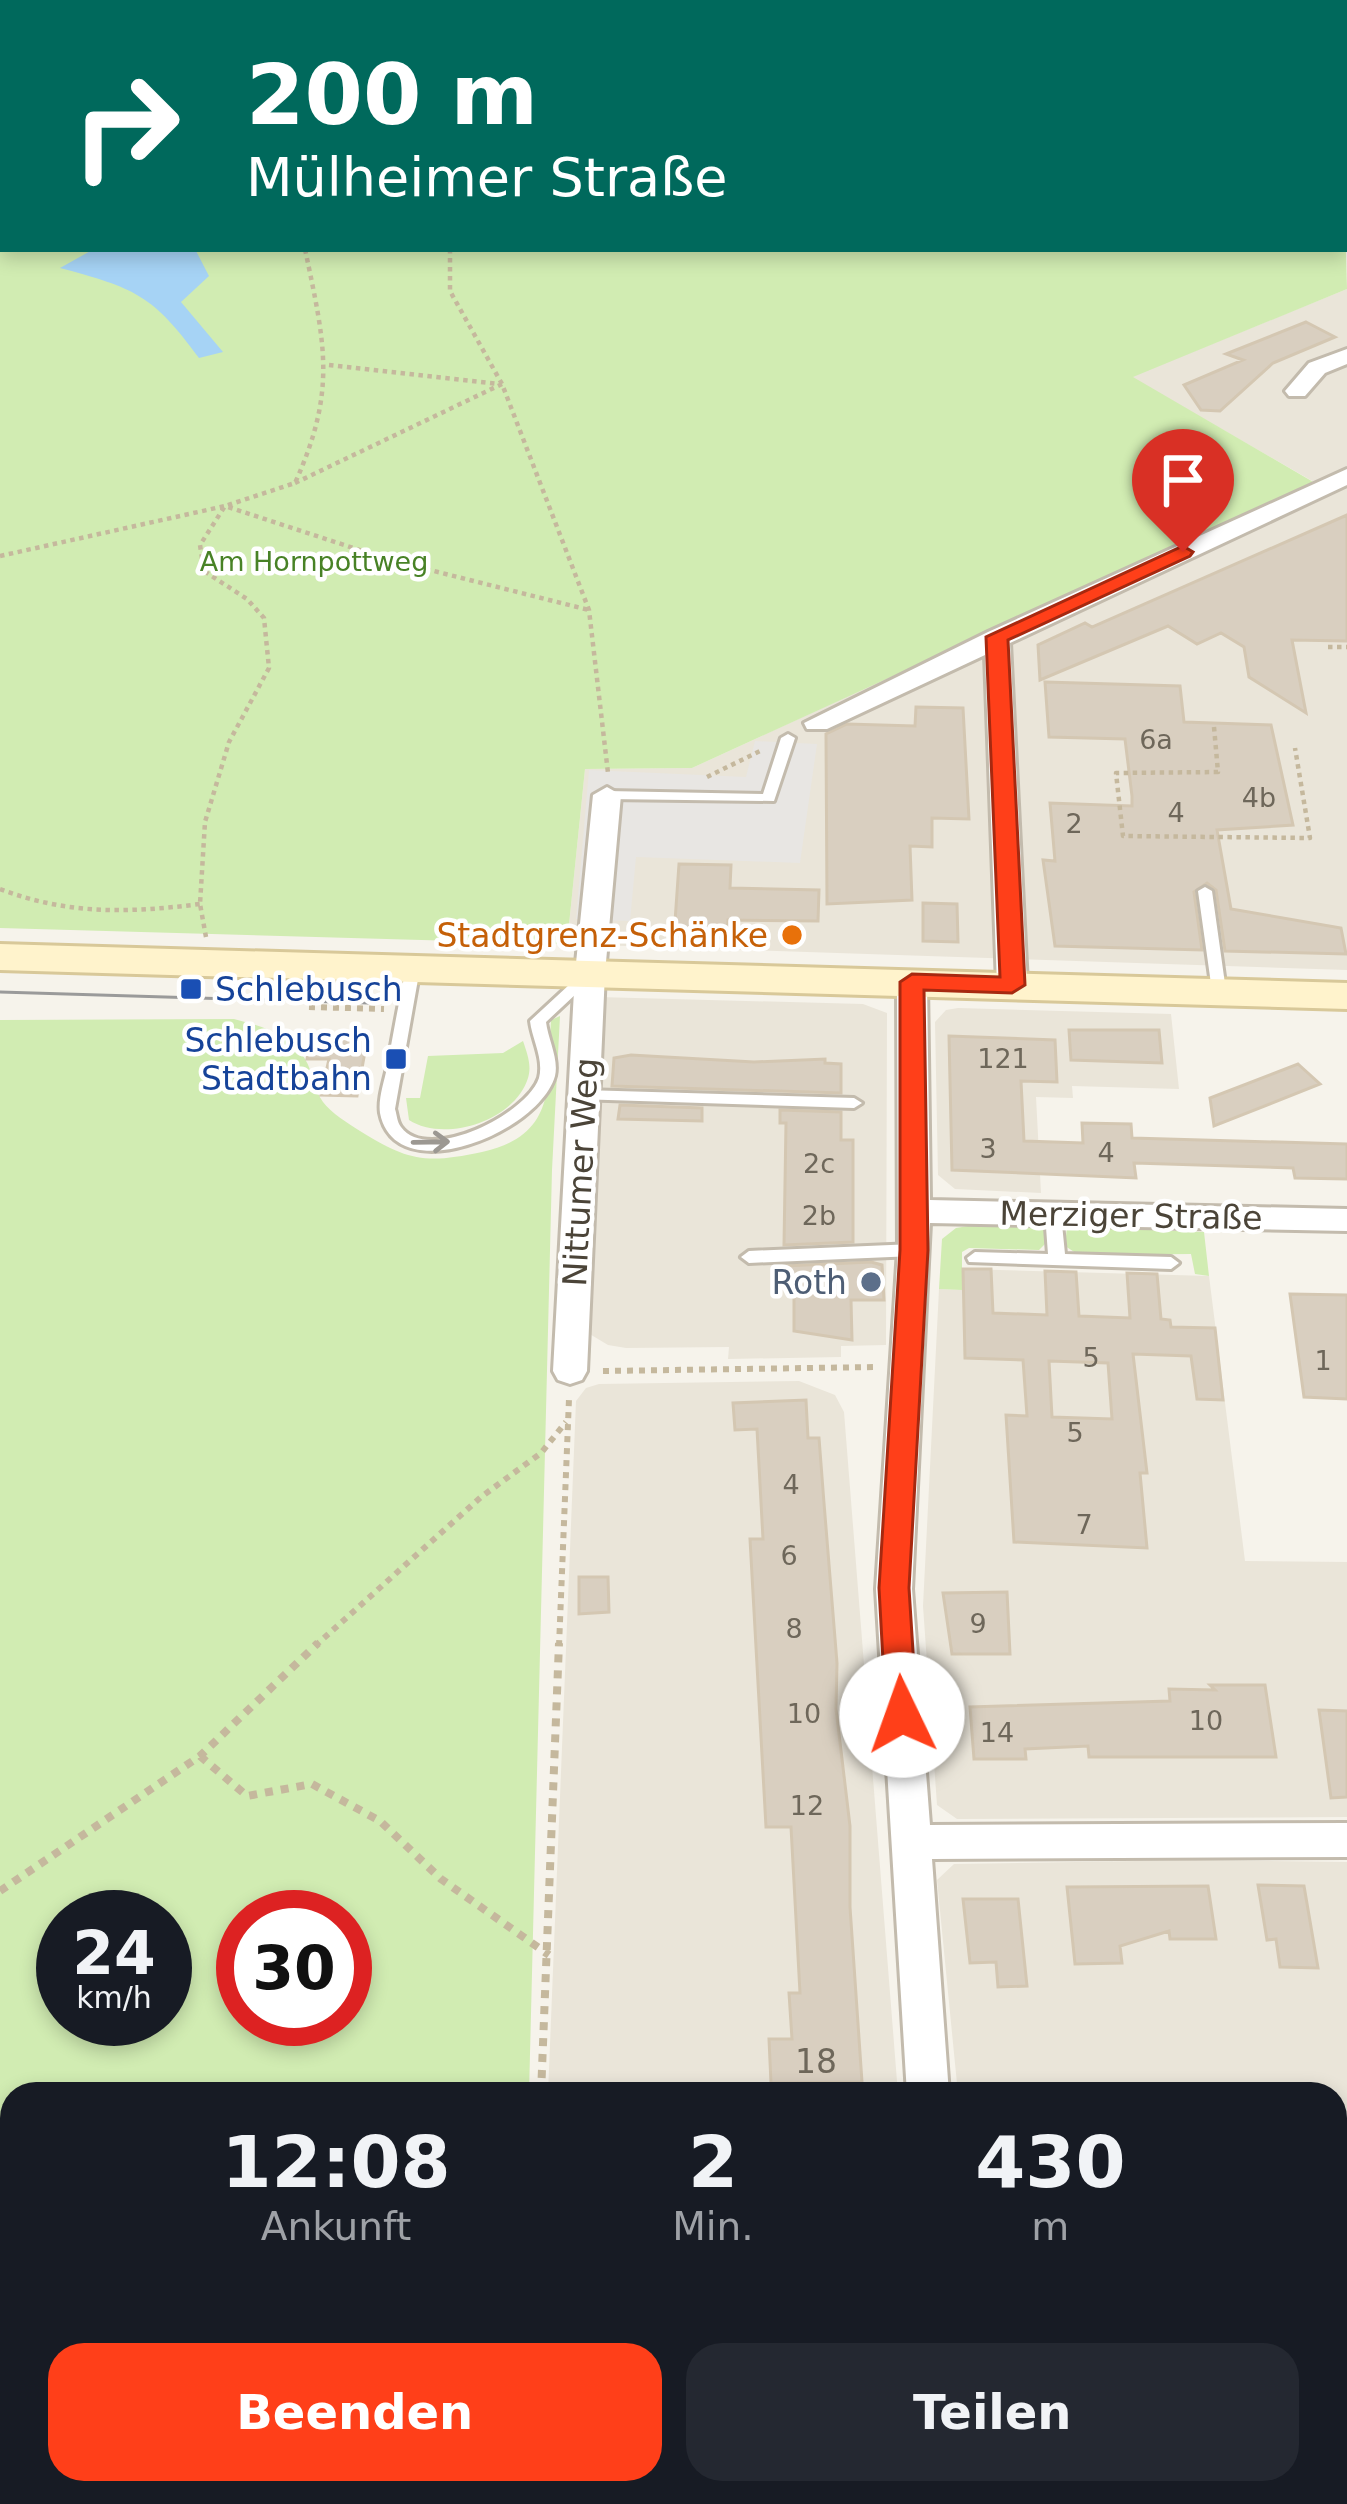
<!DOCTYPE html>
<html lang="de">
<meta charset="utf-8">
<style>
:root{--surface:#171b24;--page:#242831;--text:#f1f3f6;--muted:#9ea1a6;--accent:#ff3f19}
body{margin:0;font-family:"DejaVu Sans",sans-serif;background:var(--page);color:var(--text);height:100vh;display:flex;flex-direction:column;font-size:45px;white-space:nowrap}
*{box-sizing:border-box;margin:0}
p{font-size:39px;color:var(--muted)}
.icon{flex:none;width:66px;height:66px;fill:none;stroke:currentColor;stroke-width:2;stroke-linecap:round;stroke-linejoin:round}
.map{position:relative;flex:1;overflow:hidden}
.drawer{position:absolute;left:0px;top:2082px;width:1347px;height:423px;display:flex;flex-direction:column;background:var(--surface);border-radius:36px 36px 0 0;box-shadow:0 6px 18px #0003}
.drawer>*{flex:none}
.guide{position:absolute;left:0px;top:0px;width:1347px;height:252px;box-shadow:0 6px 18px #0003;background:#00695c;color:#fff;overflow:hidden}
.speed{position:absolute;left:36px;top:1890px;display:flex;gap:24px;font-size:60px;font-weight:700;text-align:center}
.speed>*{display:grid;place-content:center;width:156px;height:156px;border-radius:50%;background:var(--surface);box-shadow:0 6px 18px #0003;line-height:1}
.speed small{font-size:30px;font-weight:400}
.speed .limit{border:18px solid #d22;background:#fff;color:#111}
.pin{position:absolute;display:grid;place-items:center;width:102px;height:102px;color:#fff;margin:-123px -51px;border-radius:50% 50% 50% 0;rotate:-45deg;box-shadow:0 0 12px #0007}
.pin .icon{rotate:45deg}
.me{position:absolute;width:132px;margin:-66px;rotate:357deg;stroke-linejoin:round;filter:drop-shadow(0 0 9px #0008)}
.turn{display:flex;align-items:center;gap:42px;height:252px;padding:0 48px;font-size:54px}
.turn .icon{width:156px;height:156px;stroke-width:2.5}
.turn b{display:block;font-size:84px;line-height:102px}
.eta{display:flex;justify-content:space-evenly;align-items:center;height:204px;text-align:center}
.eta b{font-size:72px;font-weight:700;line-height:84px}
.button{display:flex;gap:24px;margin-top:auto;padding:24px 48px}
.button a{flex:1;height:138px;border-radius:36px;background:var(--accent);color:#fff;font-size:48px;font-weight:700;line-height:138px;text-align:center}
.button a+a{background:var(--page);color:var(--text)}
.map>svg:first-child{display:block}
</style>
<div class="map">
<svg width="1347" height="2504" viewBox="0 0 1347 2504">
<rect width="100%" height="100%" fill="#f6f3eb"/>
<path fill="#eae5d9" d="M955 0H1347V184L1344 3Z
M1347 289V970L567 944 585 769 692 768 1314 482 1131 377Z
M598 997 863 1004 887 1013 886 1345 841 1346V1357L728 1359 729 1347 626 1348 608 1345 588 1333Z
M958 1008 1171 1014 1179 1089 1072 1086 1073 1098 1036 1097 1041 1193 955 1189 938 1175 935 1022 946 1010Z
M962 1269 1209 1276 1245 1561 1347 1562V1817L957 1819 937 1805 923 1606 939 1289 962 1290Z
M799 1381 835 1395 844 1412 898 2094H548L576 1401 586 1388 599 1384Z
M1196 1860 1347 1862V2465L1335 2464V2094H958L937 1880 954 1864Z
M556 2493H907V2504H555Z"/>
<path fill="#d1ecb2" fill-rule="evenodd" d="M0 0H955L3 3V249H1344V183L1347 289 1133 377 1315 483 692 768 585 769 567 944 0 928Z
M560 1016 552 1170 529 2094H12V2493H549L547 2504H0V1020L234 1019C261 1026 291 1034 305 1059 313 1072 314 1090 323 1102 331 1113 348 1123 360 1131 408 1161 426 1164 482 1152 560 1135 547 1080 551 1020ZM63 1917H165V2019H63ZM243 1917H345V2019H243Z
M523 1041C527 1053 532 1065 528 1078 515 1121 444 1143 409 1120L406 1098H420L428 1056 503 1053Z
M974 1225 1045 1227 1047 1242 1039 1250 969 1248 962 1252V1290L939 1289 942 1239 956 1228Z
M1067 1227 1204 1232 1209 1276 1195 1274 1191 1254 1079 1255 1065 1246Z"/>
<path fill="#e8e6e3" d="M755 741 817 744 800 863 636 857 630 921 576 919 589 770 746 777Z"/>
<path fill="#a6d3f5" d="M94 249H195L209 276 181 302 223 352 199 358C153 295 135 288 60 268Z"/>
<path fill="#d9cfc0" stroke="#d4c7b2" stroke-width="3" fill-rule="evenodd" d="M1306 322 1335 337 1273 363 1220 411 1201 410 1184 385 1243 360 1226 354Z
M1347 515V641L1292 640 1306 713 1249 677 1244 647 1221 633 1197 644 1168 626 1040 680 1038 645 1085 623 1092 627Z
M1045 682 1180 686 1184 722 1271 725 1293 825 1217 830 1231 909 1341 928 1346 954 1225 951 1216 890 1207 883 1194 892 1202 950 1055 946 1043 860 1055 861 1050 803 1132 806V796L1125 739 1049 737Z
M916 707 963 708 969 819 932 818V847L910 846 912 900 827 904 826 734 847 724 915 726Z
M679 864 731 865 730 888 819 890 818 921 728 920 727 938 674 936Z
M923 903 957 904 958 942 923 941Z
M1069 1030H1159L1162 1063 1071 1060Z
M312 1033 368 1035 357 1096 321 1095 329 1059H307Z
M949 1036 1055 1040 1057 1082 1021 1081 1024 1141 1083 1143 1082 1123 1131 1124 1132 1138 1347 1144V1179L1295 1178 1293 1168 1134 1163 1136 1178 952 1170Z
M631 1055 754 1062 825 1059V1063L841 1064V1093L612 1086 614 1058Z
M1298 1064 1320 1084 1214 1126 1210 1098Z
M620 1105 702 1108V1121L618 1119Z
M780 1110 841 1112V1140H853V1242L784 1245 786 1123H780Z
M871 1262 882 1265 884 1300H851L852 1340 794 1331V1285H784V1266Z
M963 1269H991L993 1313 1047 1315 1045 1271 1076 1272 1079 1316 1130 1318 1127 1273 1157 1274 1161 1319 1170 1320 1171 1327 1215 1328 1223 1400 1197 1399 1191 1356 1133 1354 1147 1473H1140L1147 1548 1014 1542 1006 1415 1027 1416 1023 1360 965 1358ZM1049 1361 1108 1363 1112 1419 1052 1417Z
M1290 1294 1347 1295V1399L1304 1397Z
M806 1400 808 1438H819L824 1503 837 1663 836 1709 850 1826V1907L862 2082 771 2083 769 2039H792L789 1993H800L791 1827H766L750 1539H763L757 1429 735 1430 733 1403Z
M579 1577H608L609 1612 579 1614Z
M1007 1592 1010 1654H952L943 1593Z
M1210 1685H1265L1276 1757H1089L1088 1746 1025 1749 1026 1759H974L970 1707 1170 1701 1169 1689 1215 1690Z
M1319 1710 1347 1711V1797L1331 1798Z
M1258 1885 1304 1886 1318 1968 1280 1967 1276 1939 1267 1940Z
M1208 1886 1216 1939H1170L1169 1931 1120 1946 1122 1963 1075 1964 1067 1887Z
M963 1899H1018L1027 1986 998 1987 996 1962 970 1963Z"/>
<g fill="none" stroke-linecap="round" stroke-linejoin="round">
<defs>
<path id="lane" d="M788 734 795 738 774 801 607 799 600 795 607 791 763 794 781 738Z
M1205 887 1212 891 1226 991 1219 996 1212 991 1198 891Z
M413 963 420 968 395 1109C397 1115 397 1122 401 1127 428 1164 527 1114 539 1078 544 1059 532 1039 530 1021L583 972H593L595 975 593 978 546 1022C548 1039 559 1059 555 1076 539 1133 395 1191 380 1113 378 1099 384 1082 387 1068 393 1035 399 1001 406 968Z
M583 1090 854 1098 862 1103 854 1108 577 1099 575 1095 577 1091Z
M1053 1208 1061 1214 1065 1254 1171 1257 1179 1263 1171 1269 969 1262 967 1258 975 1252 1048 1254 1045 1214Z
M914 1244 922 1250 914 1256 749 1263 741 1257 749 1251Z"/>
<path id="street" d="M1347 47V59L1344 60V48Z
M1344 100 1347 101V113L1344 112Z
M1347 349V364L1325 373 1305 396H1289L1285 391 1309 363Z
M1347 469V485L1010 643 1027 985 1023 992H1001L997 985 985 655 827 729H807L804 723 988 632Z
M607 787 621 795 605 973 587 1371 582 1380 570 1384 558 1380 553 1371 575 973 593 795Z
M912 972 927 982 930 1200 1347 1209V1231L930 1223 912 1589 930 1825 1347 1823V1857L932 1859 949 2094H907L876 1589 898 1250 897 982Z
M1335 2460H1347V2504H1326L1315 2493H1335Z
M914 2493H962V2504H914Z"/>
<path id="secondary" d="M0 944 1347 983V1009L0 970Z"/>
</defs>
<use href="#lane" stroke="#c3bbad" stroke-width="6"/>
<use href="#street" stroke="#c3bbad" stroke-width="6"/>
<use href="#secondary" stroke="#d8c899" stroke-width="6"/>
<path stroke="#c5b89d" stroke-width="4.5" stroke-dasharray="4.5 4.5" stroke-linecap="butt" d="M314 0 322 3
M887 0 891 3
M784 3 795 0
M1145 3 1155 0
M450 249V291L502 384 589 610 608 773
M329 365 498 384
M295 483 502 384
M0 556 225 506 390 560 589 610
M1328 647H1347
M1214 727 1218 772 1116 773 1123 836 1310 838 1295 748
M707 777 760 751
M0 889C68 915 129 913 200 904
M206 937 200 904 205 822 229 742 269 668 264 618 247 599 204 571 200 545 225 506 295 483C337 390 325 345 305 249"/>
<path stroke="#c5b89d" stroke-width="6" stroke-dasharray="6 6" stroke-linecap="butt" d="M309 1007 384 1009
M603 1371 878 1367
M315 1646 481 1497 541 1453 566 1422
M559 1646 569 1399"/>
<path stroke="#c5b89d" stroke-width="8" stroke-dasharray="8 8" stroke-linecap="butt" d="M200 1756 247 1796 312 1784 380 1821 441 1879 549 1955
M0 1891 200 1756 318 1643
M541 2094 559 1643
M0 2135 12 2137
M498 2504 499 2493"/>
<use href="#lane" fill="#fff" fill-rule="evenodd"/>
<use href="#street" fill="#fff" fill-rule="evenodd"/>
<use href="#secondary" fill="#fff3cc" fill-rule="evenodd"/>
<path stroke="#9a9a9a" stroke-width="3" d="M0 992 369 1003"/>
</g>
<defs><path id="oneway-shaft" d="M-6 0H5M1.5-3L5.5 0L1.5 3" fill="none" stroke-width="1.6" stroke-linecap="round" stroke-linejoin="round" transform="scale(3)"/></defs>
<use stroke="#9c9892" href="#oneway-shaft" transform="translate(431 1142) rotate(-1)"/>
<path fill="#ff3f19" stroke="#a62910" stroke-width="3" d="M1183 546 1193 552 1190 556 1008 640 1025 985 1012 993 924 990 928 1250 909 1588 917 1715 913 1724 902 1728 890 1724 886 1715 879 1588 900 1250V982L912 974 1000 977 986 637Z"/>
<circle fill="#e8710a" stroke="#fff" stroke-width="4.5" cx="792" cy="935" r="12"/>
<g fill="#1a4fb4" stroke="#fff" stroke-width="4.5">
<rect x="179" y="977" width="24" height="24" rx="6"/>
<rect x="384" y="1047" width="24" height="24" rx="6"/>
</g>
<circle fill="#5c6f8a" stroke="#fff" stroke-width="4.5" cx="871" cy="1282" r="12"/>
<g text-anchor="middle" stroke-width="9" stroke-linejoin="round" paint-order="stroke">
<g font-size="27" fill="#488226" stroke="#fff">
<text x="314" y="571">Am Hornpottweg</text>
</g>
<g font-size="27" fill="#6e675a">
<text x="1156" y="749">6a</text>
<text x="1259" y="807">4b</text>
<text x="1176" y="822">4</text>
<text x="1074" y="833">2</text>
<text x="1003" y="1068">121</text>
<text x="988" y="1158">3</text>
<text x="1106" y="1162">4</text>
<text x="819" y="1173">2c</text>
<text x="819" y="1225">2b</text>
<text x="1091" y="1367">5</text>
<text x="1323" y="1370">1</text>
<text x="1075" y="1442">5</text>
<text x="791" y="1494">4</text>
<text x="1084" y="1534">7</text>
<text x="789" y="1565">6</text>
<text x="978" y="1633">9</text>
<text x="794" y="1638">8</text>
<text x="804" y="1723">10</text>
<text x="1206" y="1730">10</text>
<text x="997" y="1742">14</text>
<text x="807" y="1815">12</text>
</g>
<g font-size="33" fill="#c56008" stroke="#fff" text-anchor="end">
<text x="768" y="947">Stadtgrenz-Schänke</text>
</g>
<g font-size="33" fill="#164399" stroke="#fff" text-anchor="start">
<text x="215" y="1001">Schlebusch</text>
<text x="372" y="1052" text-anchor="end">Schlebusch<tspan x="372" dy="38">Stadtbahn</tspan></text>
</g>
<g font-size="33" fill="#4b4438" stroke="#fff">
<text transform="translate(580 1172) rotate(-87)" y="12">Nittumer Weg</text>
<text transform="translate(1131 1215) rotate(1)" y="12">Merziger Straße</text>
</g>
<g font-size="33" fill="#4e5e75" stroke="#fff" text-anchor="end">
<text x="847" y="1294">Roth</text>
</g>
<g font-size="33" fill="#6e675a">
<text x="816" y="2073">18</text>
</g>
</g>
</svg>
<div class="speed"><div>24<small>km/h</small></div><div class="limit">30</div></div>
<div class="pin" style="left:1183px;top:552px;background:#d93025"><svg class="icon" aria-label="arrive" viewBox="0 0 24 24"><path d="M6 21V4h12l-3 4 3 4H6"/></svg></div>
<svg class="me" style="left:902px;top:1715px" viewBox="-20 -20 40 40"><circle r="19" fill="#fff"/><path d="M0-13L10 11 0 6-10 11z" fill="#ff3f19"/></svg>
<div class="guide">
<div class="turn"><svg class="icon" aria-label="right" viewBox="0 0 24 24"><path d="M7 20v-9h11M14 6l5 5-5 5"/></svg><div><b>200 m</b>Mülheimer Straße</div></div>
</div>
<section class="drawer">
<div class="eta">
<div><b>12:08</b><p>Ankunft</p></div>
<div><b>2</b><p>Min.</p></div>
<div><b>430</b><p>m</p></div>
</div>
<div class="button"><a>Beenden</a><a>Teilen</a></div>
</section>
</div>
